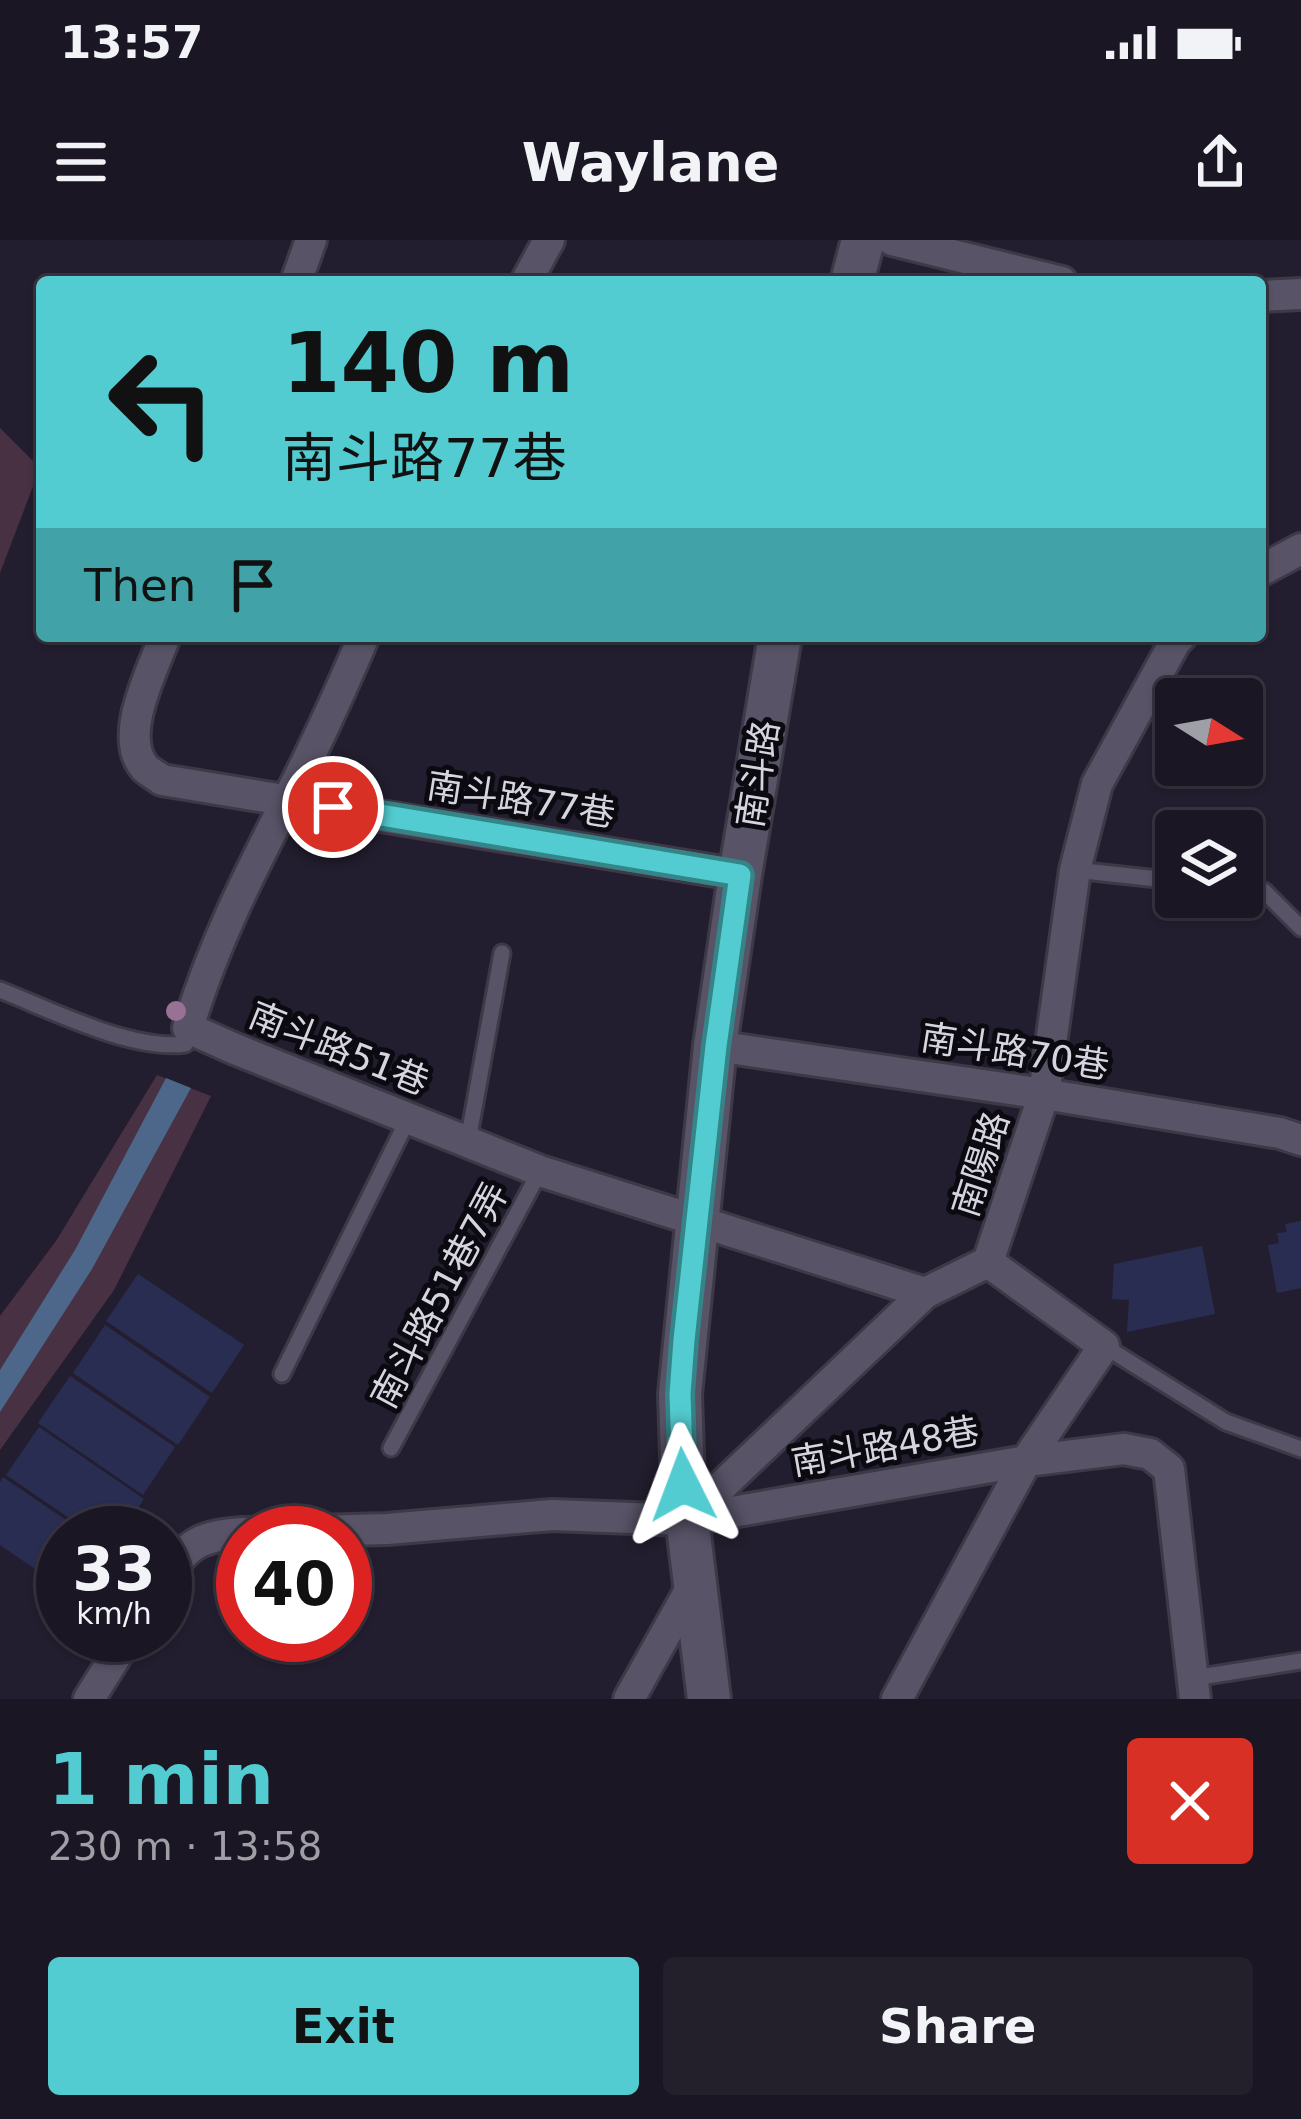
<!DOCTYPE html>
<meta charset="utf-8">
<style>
:root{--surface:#1a1623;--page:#231f2b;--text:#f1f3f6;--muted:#9f9fa6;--line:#383541;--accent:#52ccd1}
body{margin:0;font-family:"DejaVu Sans","Noto Sans TC",sans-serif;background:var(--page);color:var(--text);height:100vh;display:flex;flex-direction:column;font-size:45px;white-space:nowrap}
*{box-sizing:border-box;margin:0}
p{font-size:39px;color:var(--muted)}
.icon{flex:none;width:66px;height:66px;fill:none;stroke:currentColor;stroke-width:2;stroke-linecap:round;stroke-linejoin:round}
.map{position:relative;height:1459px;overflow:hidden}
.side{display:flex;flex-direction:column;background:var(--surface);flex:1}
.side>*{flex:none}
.hud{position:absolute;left:36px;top:36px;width:1230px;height:366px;border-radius:12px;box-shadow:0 3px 9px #0004,0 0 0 3px var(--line);background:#52ccd1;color:#111;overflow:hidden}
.needle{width:78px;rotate:101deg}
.buttons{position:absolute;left:1155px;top:438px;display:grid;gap:24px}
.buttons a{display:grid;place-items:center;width:108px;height:108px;border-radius:12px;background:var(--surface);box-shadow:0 3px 9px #0004,0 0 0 3px var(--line);font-size:60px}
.speed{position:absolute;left:36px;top:1266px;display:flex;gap:24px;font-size:60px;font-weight:700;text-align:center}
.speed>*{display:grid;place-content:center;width:156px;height:156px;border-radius:50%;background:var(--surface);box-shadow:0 3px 9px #0004,0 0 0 3px var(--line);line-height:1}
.speed small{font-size:30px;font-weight:400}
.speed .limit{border:18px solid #d22;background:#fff;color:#111}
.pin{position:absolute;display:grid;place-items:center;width:102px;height:102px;color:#fff;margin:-51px;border:6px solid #fff;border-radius:50%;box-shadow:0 3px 12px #0007}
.me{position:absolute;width:132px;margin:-66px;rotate:357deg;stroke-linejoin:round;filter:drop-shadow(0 0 9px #0008)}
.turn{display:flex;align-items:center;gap:42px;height:252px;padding:0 48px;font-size:54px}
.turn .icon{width:156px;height:156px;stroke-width:2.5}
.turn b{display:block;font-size:84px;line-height:102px}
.then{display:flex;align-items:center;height:114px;padding:0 48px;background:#0003;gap:24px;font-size:45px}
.round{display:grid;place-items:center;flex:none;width:126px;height:126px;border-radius:12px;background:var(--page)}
.head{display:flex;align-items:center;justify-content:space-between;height:204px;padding:0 48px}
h1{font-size:72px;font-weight:700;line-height:90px;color:var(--accent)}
.button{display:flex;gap:24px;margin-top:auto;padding:24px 48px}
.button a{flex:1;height:138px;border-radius:12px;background:var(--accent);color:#111;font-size:48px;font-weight:700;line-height:138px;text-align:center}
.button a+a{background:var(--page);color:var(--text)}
.status{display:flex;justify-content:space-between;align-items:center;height:84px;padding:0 60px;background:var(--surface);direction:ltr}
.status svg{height:33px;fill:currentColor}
header{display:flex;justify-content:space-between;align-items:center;height:156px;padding:0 48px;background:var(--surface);font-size:54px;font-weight:700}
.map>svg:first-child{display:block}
</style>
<div class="status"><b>13:57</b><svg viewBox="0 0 49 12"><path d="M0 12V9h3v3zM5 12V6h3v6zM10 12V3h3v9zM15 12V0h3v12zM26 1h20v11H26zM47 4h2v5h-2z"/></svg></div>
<header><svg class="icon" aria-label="menu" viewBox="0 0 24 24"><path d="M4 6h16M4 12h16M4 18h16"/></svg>Waylane<svg class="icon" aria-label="share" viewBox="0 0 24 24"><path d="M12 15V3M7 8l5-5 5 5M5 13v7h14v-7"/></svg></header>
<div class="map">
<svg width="1301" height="1459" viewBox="0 0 1301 1459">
<rect width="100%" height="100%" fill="#231e2f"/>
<path fill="#483142" d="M0 188 40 228 0 333Z
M157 835 211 856 114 1050 0 1210V1076L56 1001Z"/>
<path fill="#4d678b" d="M166 838 191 848 92 1029 0 1172V1130L75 1010Z"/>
<path fill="#292d52" d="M1301 981V1048L1277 1053 1268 1005 1279 1003 1277 993 1287 992 1285 984Z
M1202 1006 1215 1074 1127 1092 1129 1060 1112 1059 1114 1024Z
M138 1034 244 1105 212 1153 106 1081Z
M105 1085 210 1157 178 1205 73 1133Z
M70 1136 175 1207 143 1255 38 1183Z
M39 1187 144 1259 121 1293H91L6 1235Z
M3 1237 85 1293H63V1348L0 1305V1242Z"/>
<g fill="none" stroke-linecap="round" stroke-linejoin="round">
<defs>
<path id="lane" d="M1075 630 1176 641
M1242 649 1264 651 1301 688
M0 750C51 770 131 811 185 804L188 788
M468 901 502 713
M1104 1106 1226 1182 1301 1209
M282 1134 409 877
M391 1208 540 931
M1194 1438 1301 1421"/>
<path id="street" d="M892 0 1062 42
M296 42 311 0
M526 42 549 0
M1260 56 1301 54
M1260 331 1301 309
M165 396C153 430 117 496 145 528 147 530 159 538 162 540L740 635
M364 396C341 450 316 505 289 557 250 632 212 707 188 788L235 809 540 931 925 1053
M715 806 1044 854 1280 893 1301 900
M686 1280 925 1053 988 1022
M248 1293 387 1289 552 1275 686 1280 1026 1221 1124 1209 1150 1214 1169 1229 1195 1459
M165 1338C188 1302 202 1296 243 1293
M89 1459 129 1395
M629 1459 693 1345
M897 1459 1026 1221 1104 1106 988 1022 1044 854 1075 630 1097 544 1175 402 1181 396"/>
<path id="secondary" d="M852 42 863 0
M709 1459 683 1245 680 1154 715 806 740 635 780 396"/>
</defs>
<use href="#lane" stroke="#3d3947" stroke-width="21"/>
<use href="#street" stroke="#3d3947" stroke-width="36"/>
<use href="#secondary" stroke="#3d3947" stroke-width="48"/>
<use href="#lane" stroke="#585367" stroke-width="15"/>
<use href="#street" stroke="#585367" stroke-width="30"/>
<use href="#secondary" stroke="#585367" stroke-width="42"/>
</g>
<circle fill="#987294" cx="176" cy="771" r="10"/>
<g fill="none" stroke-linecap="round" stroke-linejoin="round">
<defs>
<path id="route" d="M333 567 740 635 716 806 684 1100 680 1154 683 1245"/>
</defs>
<use href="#route" stroke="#358588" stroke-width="30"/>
<use href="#route" stroke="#52ccd1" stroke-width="21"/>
</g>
<g text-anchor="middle" stroke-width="10" stroke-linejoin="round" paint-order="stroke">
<g font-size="36" fill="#d6d4df" stroke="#0c0a11">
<text transform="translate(757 534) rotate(-81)" y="13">南斗路</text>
<text transform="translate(521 559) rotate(9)" y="13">南斗路77巷</text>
<text transform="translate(339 808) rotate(22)" y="13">南斗路51巷</text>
<text transform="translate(1015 811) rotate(9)" y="13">南斗路70巷</text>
<text transform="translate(980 924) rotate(-72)" y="13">南陽路</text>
<text transform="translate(439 1055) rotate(-62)" y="13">南斗路51巷7弄</text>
<text transform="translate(885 1206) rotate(-10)" y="13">南斗路48巷</text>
</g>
</g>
</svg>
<div class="buttons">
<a><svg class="needle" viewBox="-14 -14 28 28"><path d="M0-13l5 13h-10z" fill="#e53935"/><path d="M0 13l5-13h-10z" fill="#9f9fa6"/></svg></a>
<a><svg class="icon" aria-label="layers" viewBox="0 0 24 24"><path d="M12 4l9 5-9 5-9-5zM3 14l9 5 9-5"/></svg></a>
</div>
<div class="speed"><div>33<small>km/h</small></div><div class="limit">40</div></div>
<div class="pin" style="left:333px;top:567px;background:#d93025"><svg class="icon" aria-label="arrive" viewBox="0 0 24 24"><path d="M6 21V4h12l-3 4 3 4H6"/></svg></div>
<svg class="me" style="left:683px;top:1245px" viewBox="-20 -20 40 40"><path d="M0-17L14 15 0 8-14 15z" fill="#52ccd1" stroke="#fff" stroke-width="4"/></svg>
<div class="hud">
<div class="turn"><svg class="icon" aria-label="left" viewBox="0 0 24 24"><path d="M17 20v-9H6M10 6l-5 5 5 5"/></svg><div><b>140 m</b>南斗路77巷</div></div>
<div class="then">Then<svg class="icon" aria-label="arrive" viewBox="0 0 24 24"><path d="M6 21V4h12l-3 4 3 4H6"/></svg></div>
</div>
</div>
<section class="side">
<div class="head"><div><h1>1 min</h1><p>230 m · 13:58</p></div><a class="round" style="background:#d93025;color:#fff"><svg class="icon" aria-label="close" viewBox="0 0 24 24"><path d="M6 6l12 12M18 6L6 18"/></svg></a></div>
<div class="button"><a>Exit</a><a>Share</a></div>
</section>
